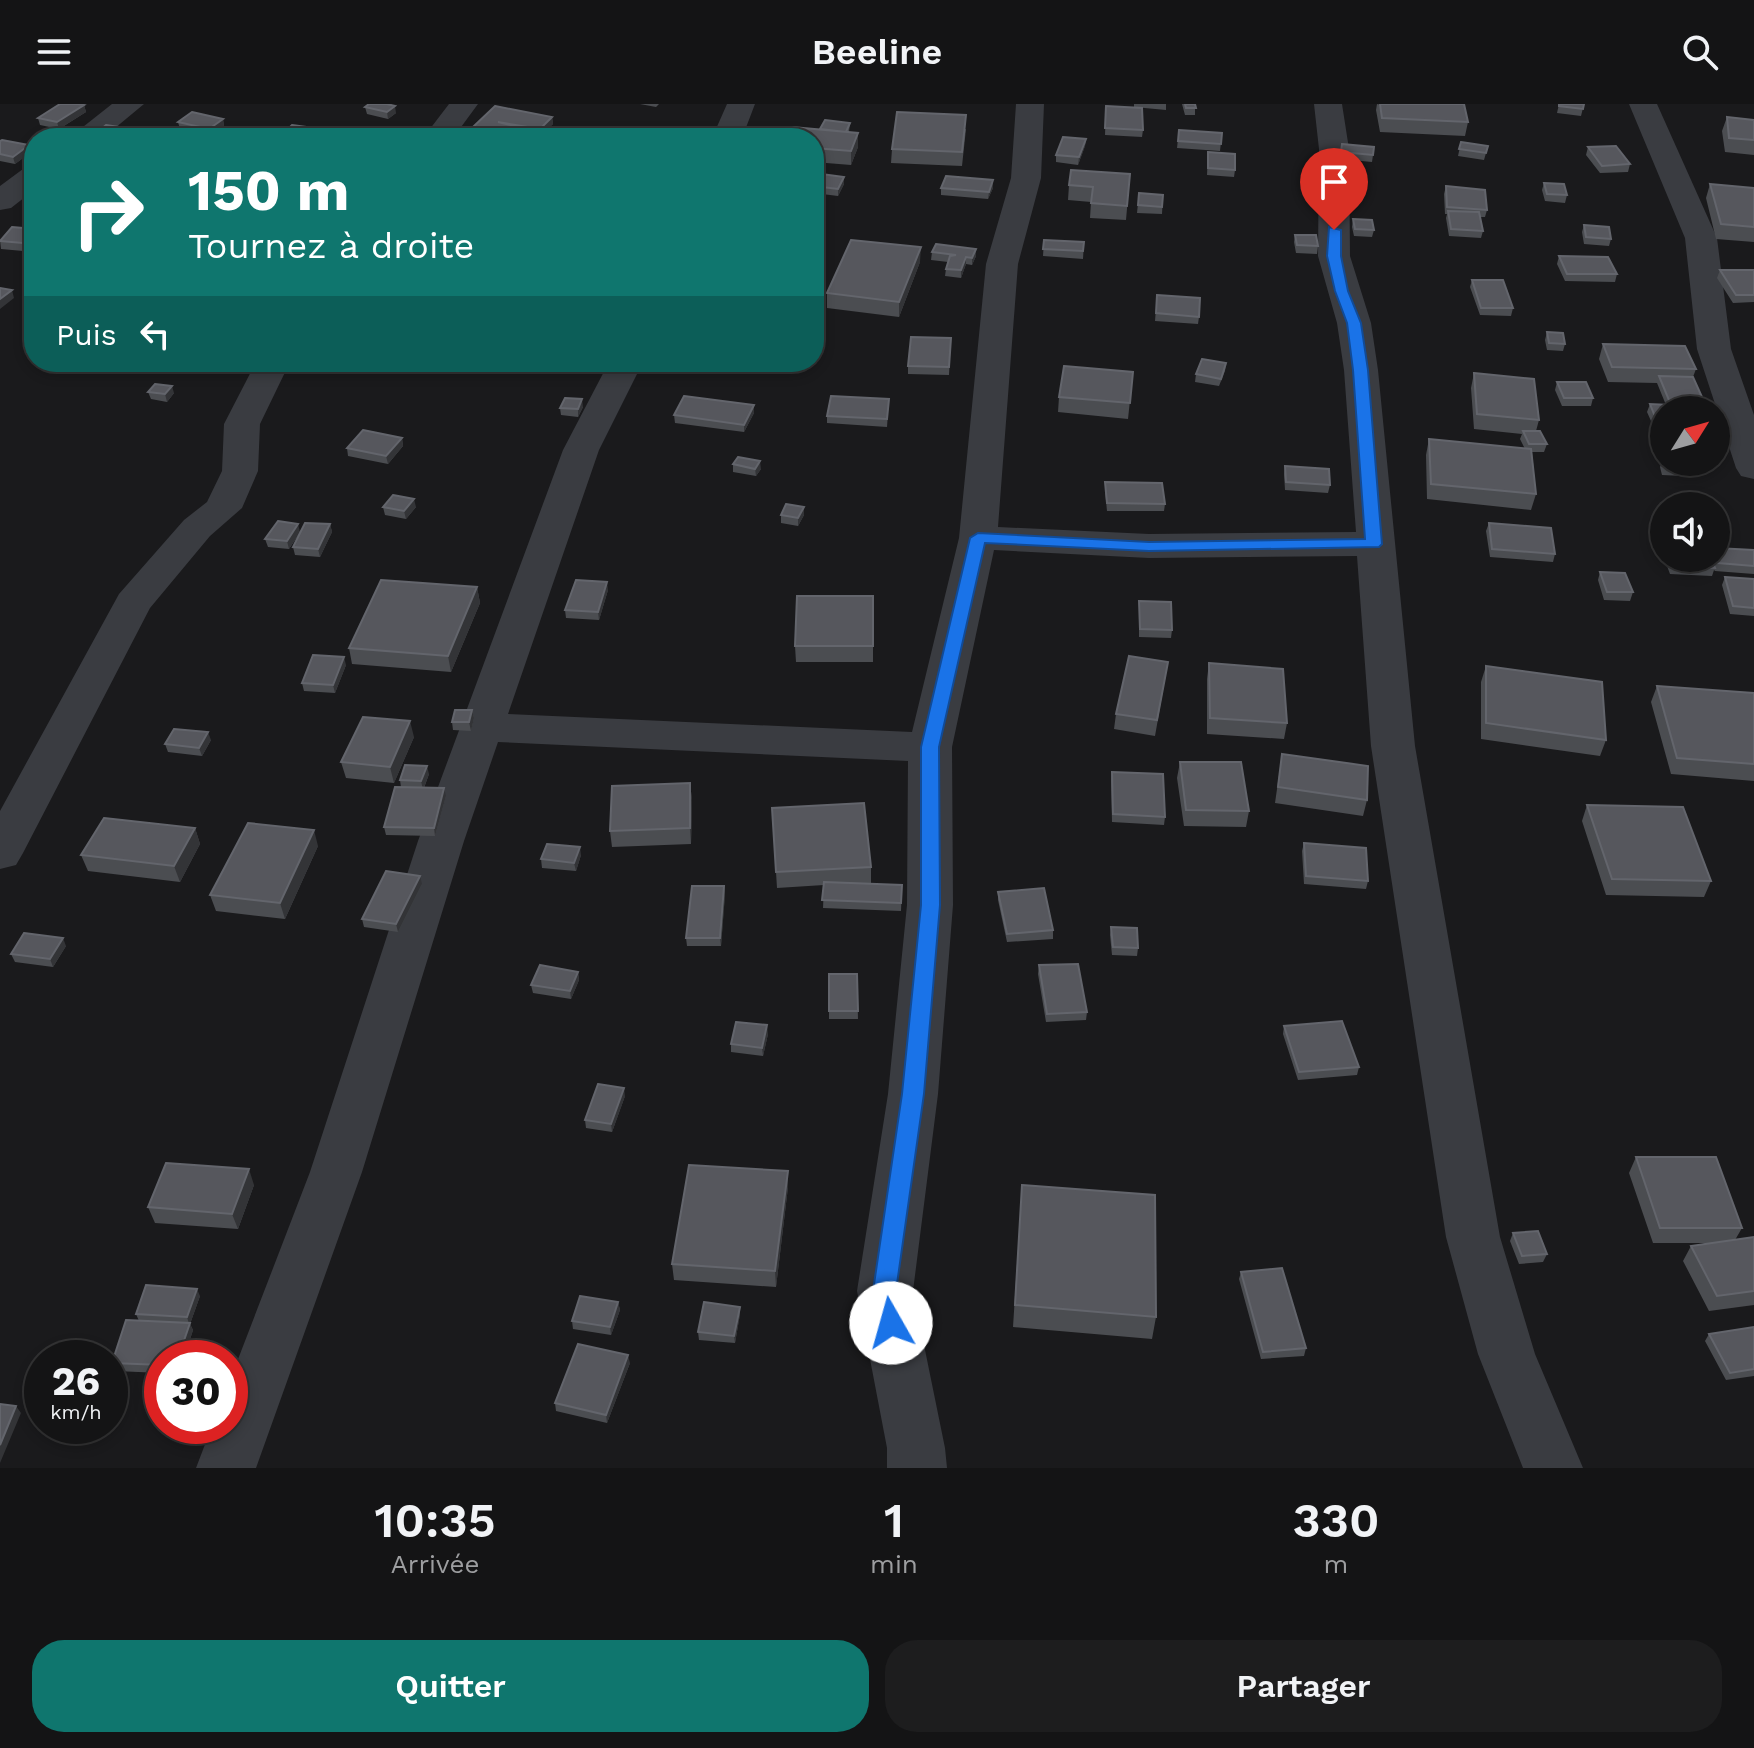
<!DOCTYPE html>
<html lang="fr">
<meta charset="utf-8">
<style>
:root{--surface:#141415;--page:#1d1d1e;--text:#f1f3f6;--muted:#9d9ea0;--line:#333334;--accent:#0f766e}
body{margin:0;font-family:"Work Sans",sans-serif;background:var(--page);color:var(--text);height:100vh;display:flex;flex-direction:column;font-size:30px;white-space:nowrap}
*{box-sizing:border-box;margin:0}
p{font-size:26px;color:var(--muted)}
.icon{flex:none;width:44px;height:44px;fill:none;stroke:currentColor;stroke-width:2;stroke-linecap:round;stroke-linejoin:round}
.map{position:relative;height:1364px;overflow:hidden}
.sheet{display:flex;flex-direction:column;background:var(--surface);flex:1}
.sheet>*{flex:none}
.guide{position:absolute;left:24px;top:24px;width:800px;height:244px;border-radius:32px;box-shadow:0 4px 12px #0003,0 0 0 2px var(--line);background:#0f766e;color:#fff;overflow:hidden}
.needle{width:52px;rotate:53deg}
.buttons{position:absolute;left:1650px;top:292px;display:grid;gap:16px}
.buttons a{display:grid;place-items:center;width:80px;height:80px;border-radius:50%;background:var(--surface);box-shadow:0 4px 12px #0003,0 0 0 2px var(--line);font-size:40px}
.speed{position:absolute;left:24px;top:1236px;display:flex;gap:16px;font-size:40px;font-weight:700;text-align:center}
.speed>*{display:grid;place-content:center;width:104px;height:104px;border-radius:50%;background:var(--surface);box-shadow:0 4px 12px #0003,0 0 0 2px var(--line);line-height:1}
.speed small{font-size:20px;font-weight:400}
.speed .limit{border:12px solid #d22;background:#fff;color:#111}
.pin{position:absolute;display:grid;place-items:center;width:68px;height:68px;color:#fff;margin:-82px -34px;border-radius:50% 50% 50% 0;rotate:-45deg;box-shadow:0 0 8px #0007}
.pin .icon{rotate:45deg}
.me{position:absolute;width:88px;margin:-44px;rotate:353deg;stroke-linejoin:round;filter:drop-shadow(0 0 6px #0008)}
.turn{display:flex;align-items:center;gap:28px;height:168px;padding:0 32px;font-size:36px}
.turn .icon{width:104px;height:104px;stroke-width:2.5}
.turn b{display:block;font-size:56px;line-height:68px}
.then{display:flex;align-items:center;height:76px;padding:0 32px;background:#0003;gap:16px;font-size:30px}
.eta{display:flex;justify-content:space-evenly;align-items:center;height:136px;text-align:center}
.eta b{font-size:48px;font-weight:600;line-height:56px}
.cta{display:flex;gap:16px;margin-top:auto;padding:16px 32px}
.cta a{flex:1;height:92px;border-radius:32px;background:var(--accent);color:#fff;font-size:32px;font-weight:600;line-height:92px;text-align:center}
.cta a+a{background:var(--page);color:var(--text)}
header{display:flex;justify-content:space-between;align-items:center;height:104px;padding:0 32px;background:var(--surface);font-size:36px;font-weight:600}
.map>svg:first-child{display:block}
</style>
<header><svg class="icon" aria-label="menu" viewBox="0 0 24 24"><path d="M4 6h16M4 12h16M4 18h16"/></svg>Beeline<svg class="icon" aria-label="search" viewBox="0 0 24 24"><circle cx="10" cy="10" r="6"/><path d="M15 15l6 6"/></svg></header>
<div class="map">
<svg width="1754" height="1364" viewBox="0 0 1754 1364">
<rect width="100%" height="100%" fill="#1a1a1c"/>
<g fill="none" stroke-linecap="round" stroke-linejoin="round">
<path fill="#3a3c41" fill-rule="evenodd" d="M112 0H144L103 34H69Z
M449 0H478L453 34H423Z
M727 0H755L742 34H712Z
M1016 0H1044L1041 74 1018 160 998 423 1149 430 1356 428 1344 266 1337 219 1318 152 1319 45 1314 0H1342L1349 45 1350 152 1371 219 1378 266 1415 642 1500 1133 1535 1250 1583 1364H1523L1478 1250 1446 1133 1371 642 1357 452 1149 454 994 446 952 643 953 801 938 990 913 1187 945 1344 947 1364H887V1344L857 1187 888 990 907 801 908 657 498 638 464 737 362 1068 256 1364H196L212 1322H230V1276L310 1068 418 737 563 346 609 258H643L599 346 508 610 912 628 959 434 986 160 1011 74Z
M1629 0H1657L1717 134 1731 245 1754 311V375L1741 372 1736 364 1697 245 1685 134Z
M34 62V86L11 104 0 106V82L23 65Z
M256 258H290L260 320 258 367 242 404 210 432 150 504 23 749 16 761 0 765V707L119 490 184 416 207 398 222 367 224 320Z"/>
</g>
<path fill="#4b4d51" d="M640 0H659L656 3Z
M1134 0H1166V6L1134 3Z
M1182 0H1195V11H1185Z
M1377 0 1468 18 1465 32 1380 28 1376 6Z
M1559 0H1584L1581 12 1557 9Z
M84 1 86 8 59 25 40 21 38 14Z
M1106 2 1143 26 1142 33 1105 31Z
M365 3 396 9 388 15 367 10Z
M552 13 553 20 540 32 527 30 528 32 525 34H488L473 31 472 24Z
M1727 13 1754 16V51L1725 48 1722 27Z
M223 15 224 22 210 32 180 25 178 18Z
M850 19 849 28 858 29V43L851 61 814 58V34L820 25Z
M966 25 962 62 891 59 892 45Z
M1179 26 1222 29 1220 47 1177 44Z
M1086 35 1085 42 1078 61 1056 58V51Z
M0 37 31 48 15 60 0 57Z
M1461 38 1488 42 1484 56 1458 52Z
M1342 40 1373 51 1372 58 1340 55Z
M1588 43 1630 60 1628 68 1600 69 1586 51Z
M1208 48 1235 66 1234 73 1207 71Z
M814 69 844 73V80L838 92 814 89Z
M1130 70 1126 116 1090 114 1091 98 1068 96 1069 81Z
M1544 79 1567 91 1565 99 1545 97 1542 86Z
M1710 80 1754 84V138L1716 135 1706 94Z
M1446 82 1487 106 1485 113H1480L1483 127 1481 134 1449 132 1446 114 1447 110H1445L1444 90Z
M941 84H993L988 95 941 91Z
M1139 89 1163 91 1162 110 1137 109Z
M1353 115 1374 126 1372 133 1354 132 1352 123Z
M1584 121 1611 135 1609 142 1584 140 1582 128Z
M34 125V148L1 145 0 136Z
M1295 131 1318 142 1317 150 1296 149 1294 138Z
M1044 136 1084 138 1083 155 1043 152Z
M976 145V152L972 161 966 160 961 174 945 172 946 165 948 158 931 156 932 148Z
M1559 152 1617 170 1615 178 1565 177 1557 160Z
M920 158 899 213 827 204V189Z
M1720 166H1754V198L1733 199 1717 174Z
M1472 176 1513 204 1511 212 1480 211 1470 183Z
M1157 191 1199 213 1198 220 1155 217Z
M1547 228 1565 240 1563 247 1547 246 1545 236Z
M951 234 949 271 908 270V262Z
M1603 240 1696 265 1693 273 1706 302 1705 306H1664V318L1651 317 1647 308 1650 300 1666 301 1657 279 1608 278 1599 255Z
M347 258H403L390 270Z
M1226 259 1225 267 1219 282 1195 278 1196 270Z
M1133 268 1128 315 1058 308 1059 293Z
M1474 269 1539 316 1536 327 1547 340 1544 348H1532L1536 390 1531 406 1427 395 1426 351 1429 335 1525 345 1520 335 1522 330 1474 325 1471 284Z
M1557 278 1593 294 1591 302H1562L1555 286Z
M148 288 174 289 167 298 151 295Z
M889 295 887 323 827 319V312Z
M583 303 578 313 561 311 560 304Z
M754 309 744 328 675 319 674 311Z
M402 334 403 342 388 360 348 352 347 344Z
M1663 355 1687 365 1684 372 1662 371 1660 363Z
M733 360 761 365 756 372 733 368Z
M1285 362 1330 381 1328 389 1285 386 1284 370Z
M1105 378 1165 400 1164 407H1107L1105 386Z
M383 403H416L406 415 385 411Z
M804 403V411L798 422 781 419V411Z
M1489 419 1555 450 1553 458 1490 453 1486 427Z
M330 420 332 428 320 453 295 451 293 443 299 430 289 445 268 443 265 435Z
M1663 434H1664V453L1660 442Z
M1754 446V470L1715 467 1714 466 1712 472 1670 470 1664 454H1716Z
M1600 468 1633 488 1630 497 1604 496 1598 476Z
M1725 473 1754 475V512L1730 510 1722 481Z
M477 483 480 499 451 568 352 560 349 544Z
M608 486 599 516 566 514 565 506Z
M873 492V558H796L795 542Z
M1139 497 1172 526 1171 534 1139 533Z
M1168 558 1155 632 1114 625 1116 610Z
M1209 559 1287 619 1284 635 1207 630V575Z
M346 561 335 589 304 587 302 579Z
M1486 562 1606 636 1600 652 1481 635V578Z
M1657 582 1754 589V677L1671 670 1651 598Z
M472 606 474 614 471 627 453 626 452 618Z
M414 633 394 679 346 674 341 658Z
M211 636 202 652 168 648 165 640Z
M1282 650 1367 696 1363 712 1275 699Z
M1180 658 1249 707 1246 723 1184 722 1177 674Z
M1112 668 1165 713 1164 721 1112 718 1111 676Z
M429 670 424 684 446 692 435 732 386 731 384 723 401 683 400 676Z
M690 679 692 696 691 740 612 743 610 727Z
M1587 701 1711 777 1704 793 1606 791 1582 717Z
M772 704 871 763V779H859L902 781 901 807 823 804 824 781 777 784Z
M195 724 200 740 180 778 88 767 81 751Z
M1304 739 1368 777 1366 785 1304 780 1302 747Z
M318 742 285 815 216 807 210 791Z
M581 751 576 767 542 764 541 755Z
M422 780 398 828 364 823 362 815Z
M724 782 725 790 721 842H687L686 834Z
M998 788 1053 826V835L1007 838 998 796Z
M1111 823 1138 844 1137 852 1112 851 1110 831Z
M66 842 53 863 15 858 11 850Z
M1039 861 1087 908 1086 916 1046 918 1038 870Z
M578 868 579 876 571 895 533 889 531 881Z
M829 870H857L858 915H829Z
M1284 922 1359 963 1357 971 1298 976 1283 930Z
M768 930 763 952 731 948V940Z
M625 992 612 1028 586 1024 585 1016Z
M1636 1053 1742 1124 1735 1136 1754 1133V1201L1709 1207 1683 1157 1691 1142 1708 1139H1653L1629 1069Z
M254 1081 238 1125 155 1119 148 1103Z
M1022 1081 1156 1213 1152 1235 1013 1223Z
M788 1083 776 1183 674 1176 672 1160Z
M1513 1129 1547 1150 1543 1158 1519 1160 1510 1137Z
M1241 1168 1306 1244 1304 1252 1261 1255 1239 1175Z
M200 1192 190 1220 193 1226 184 1254H162V1269L115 1267 112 1259 139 1217 136 1210Z
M618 1198 620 1206 611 1231 573 1225 572 1217Z
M740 1203V1210L735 1239 699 1236 698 1228Z
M1754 1223V1272L1726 1276 1705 1237 1709 1230Z
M630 1259 607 1319 556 1307 555 1299Z"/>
<path fill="#333437" d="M84 1 86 8 59 25 57 18Z
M395 2 396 9 388 15 387 8Z
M552 13 553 20 540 32V25Z
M223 15 224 22 210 32 209 25Z
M125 24 127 31 123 34H113Z
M321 25 323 32 321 34H312Z
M527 25 528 32 525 34H517Z
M858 29V43L851 61V47Z
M1086 35 1085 42 1078 61 1079 53Z
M29 41 31 48 15 60 13 53Z
M844 73V80L838 92V85Z
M993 76V84L988 95 989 88Z
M921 143 920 158 899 213V198Z
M976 145V152L972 161V154Z
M966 153V160L961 174V166Z
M12 186 14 194 0 205V195Z
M393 258H403L390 270 388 262Z
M172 282 174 289 167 298 165 290Z
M582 295 583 303 578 313V305Z
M754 301V309L744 328V321Z
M402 334 403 342 388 360 386 352Z
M760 357 761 365 756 372 755 365Z
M414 395 416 403 406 415 404 407Z
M804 403V411L798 422V414Z
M298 420 300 428 289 445 287 437Z
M330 420 332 428 320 453 318 445Z
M607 478 608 486 599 516 598 508Z
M477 483 480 499 451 568 448 552Z
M344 553 346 561 335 589 333 581Z
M472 606 474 614 471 627 469 618Z
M410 617 414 633 394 679 390 663Z
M208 628 211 636 202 652 199 644Z
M427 662 429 670 423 686 421 677Z
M690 679 692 696 691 740 690 724Z
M444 684 446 692 435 732 434 724Z
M195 724 200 740 180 778 174 762Z
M314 726 318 742 285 815 280 799Z
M580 743 581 751 576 767 574 759Z
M420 772 422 780 398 828 396 820Z
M724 782 725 790 721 842 720 834Z
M63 834 66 842 53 863 50 855Z
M578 868 579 876 571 895 570 887Z
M767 921 768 930 763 952 762 944Z
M624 984 625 992 612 1028 611 1020Z
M249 1065 254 1081 238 1125 232 1110Z
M788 1067V1083L776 1183 775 1167Z
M197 1185 200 1192 190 1220 193 1226 184 1254H178L189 1220 187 1213Z
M618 1198 620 1206 611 1231 610 1223Z
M740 1203V1210L735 1239 734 1232Z
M628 1251 630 1259 607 1319 606 1311Z
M16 1302 21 1309 0 1359V1341Z"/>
<path fill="#56575d" stroke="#63656c" stroke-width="2" d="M60 0H78L84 1 57 18 38 14Z
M369 0H387L395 2 387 8 365 3Z
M1185 0H1195L1196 4H1186Z
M1380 0H1464L1468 18 1382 14Z
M1559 0H1584L1583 5 1559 2Z
M495 2 552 13 540 25 498 18 527 25 516 33 472 24Z
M1106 2 1142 4 1143 26 1105 24Z
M192 8 223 15 209 25 178 18Z
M897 8 966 11 962 48 892 45Z
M1727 13 1754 16V36L1729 34Z
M825 16 850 19 846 28 820 25Z
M106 21 125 24 113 34H90Z
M292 21 321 25 312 34H279Z
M792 23 858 29 851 47 814 44V34H787Z
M590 26 605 28 600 34 585 32Z
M1179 26 1222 29 1221 40 1178 37Z
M1063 33 1086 35 1079 53 1056 51Z
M2 36 29 41 13 53 0 50V37Z
M1461 38 1488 42 1486 49 1459 45Z
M1342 40 1374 43 1373 51 1341 48Z
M1616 42 1630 60 1602 62 1588 43Z
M1208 48 1235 50V66L1208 64Z
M1071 66 1130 70 1127 102 1091 99 1093 83 1069 81Z
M814 69 844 73 838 85 814 82Z
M946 72 993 76 989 88 941 84Z
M1544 79 1564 80 1567 91 1547 90Z
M1710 80 1754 84V123L1721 120Z
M1446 82 1485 86 1487 106 1447 103Z
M1139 89 1163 91 1162 103 1138 101Z
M1448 107 1479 108 1483 127 1451 125Z
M1353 115 1372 116 1374 126 1355 125Z
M1584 121 1609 123 1611 135 1586 133Z
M12 123 34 125V140L0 137Z
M1295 131H1316L1318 142 1297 141Z
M851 136 921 143 899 198 827 189Z
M1044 136 1084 138 1083 147 1043 145Z
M936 140 976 145 972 154 966 153 961 166 946 165 950 152 956 151 932 148Z
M1559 152 1608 153 1617 170H1567Z
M1720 166H1754V191H1736Z
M1472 176H1503L1513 204H1481Z
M0 184 12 186 0 195Z
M1157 191 1200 194 1199 213 1156 209Z
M1547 228 1563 229 1565 240 1549 239Z
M911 233 951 234 949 263 908 262Z
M1603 240 1685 242 1696 265 1612 263Z
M1202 255 1226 259 1221 275 1196 270Z
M372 258H393L388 262Z
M1064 262 1133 268 1130 299 1059 293Z
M1474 269 1534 275 1539 316 1477 310Z
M1659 272 1693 273 1706 302 1671 301 1674 306H1664V310H1654L1650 300 1671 301Z
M1557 278H1586L1593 294H1564Z
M155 280 172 282 165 290 148 288Z
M684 292 754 301 744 321 674 311Z
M831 292 889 295 887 315 827 312Z
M565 294 582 295 578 305 560 304Z
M363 326 402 334 386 352 347 344Z
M1523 327H1540L1547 340H1529Z
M1429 335 1531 345 1536 390 1431 380Z
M738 353 760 357 755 365 733 360Z
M1663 355 1664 358H1685L1687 365 1665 363Z
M1285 362 1329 365 1330 381 1286 378Z
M1105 378 1162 379 1165 400 1107 399Z
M393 391 414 395 404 407 383 403Z
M786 400 804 403 798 414 781 411Z
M278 417 298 420 287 437 265 435Z
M305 419 330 420 318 445 293 443Z
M1489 419 1551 424 1555 450 1492 445Z
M1716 444 1754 446V462L1718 459 1716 454Z
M1670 454H1711L1715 464 1673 462Z
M1600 468 1625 469 1633 488H1607Z
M1725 473 1754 475V504L1733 502Z
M381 476 477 483 448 552 349 544Z
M576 476 607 478 598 508 565 506Z
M797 492H873V542H795Z
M1139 497 1171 498 1172 526 1140 525Z
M313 551 344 553 333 581 302 579Z
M1129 552 1168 558 1157 616 1116 610Z
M1209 559 1283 565 1287 619 1210 614Z
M1486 562 1602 578 1606 636 1486 619Z
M1657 582 1754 589V660L1677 654Z
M455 606H472L469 618H452Z
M363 613 410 617 390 663 341 658Z
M174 625 208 628 199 644 165 640Z
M1282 650 1368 662 1367 696 1278 683Z
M1180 658H1241L1249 707 1186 706Z
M405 661 427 662 421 677 400 676Z
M1112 668 1163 670 1165 713 1113 710Z
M690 679V724L610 727 612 682Z
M395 683 444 684 434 724 384 723Z
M864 699 871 763 776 768 772 704Z
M1587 701 1683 703 1711 777 1612 775Z
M104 714 195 724 174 762 81 751Z
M248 719 314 726 280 799 210 791Z
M1304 739 1366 744 1368 777 1306 772Z
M547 740 580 743 574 759 541 755Z
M386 767 420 772 396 820 362 815Z
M824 778 902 781 901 799 822 796Z
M692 782H724L720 834H686Z
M1044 784 1053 826 1007 830 998 788Z
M1111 823 1137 824 1138 844 1113 843Z
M24 829 63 834 50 855 11 850Z
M1078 860 1087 908 1047 910 1039 861Z
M540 861 578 868 570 887 531 881Z
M829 870H857L858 907H829Z
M1342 917 1359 963 1299 968 1284 922Z
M736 918 767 921 762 944 731 940Z
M598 980 624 984 611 1020 585 1016Z
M1636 1053H1716L1742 1124H1660Z
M166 1059 249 1065 232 1110 148 1103Z
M689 1061 788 1067 775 1167 672 1160Z
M1022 1081 1155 1091 1156 1213 1015 1201Z
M1538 1127 1547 1150 1522 1152 1513 1129Z
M1754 1133V1187L1717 1192 1691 1142Z
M1282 1164 1306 1244 1263 1248 1241 1168Z
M146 1181 197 1185 187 1213 136 1210Z
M580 1192 618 1198 610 1223 572 1217Z
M704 1198 740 1203 734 1232 698 1228Z
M126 1216 190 1219 178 1254H162V1261L112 1259Z
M1754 1223V1265L1730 1269 1709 1230Z
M578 1240 628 1251 606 1311 555 1299Z
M0 1300 16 1302 0 1341Z"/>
<path fill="#1a73e8" stroke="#114b97" stroke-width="2" d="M1329 123 1341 126V152L1348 187 1361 219 1368 266 1382 440 1379 443 1149 447 985 439 939 643 940 801 924 990 896 1187 903 1219 899 1226 891 1229 883 1226 873 1187 902 990 921 801V643L970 434 978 429 1149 438 1365 435 1353 266 1347 219 1335 187 1327 152Z"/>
</svg>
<div class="buttons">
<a><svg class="needle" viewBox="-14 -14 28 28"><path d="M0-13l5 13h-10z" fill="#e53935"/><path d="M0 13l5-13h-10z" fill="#9d9ea0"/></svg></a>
<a><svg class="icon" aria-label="sound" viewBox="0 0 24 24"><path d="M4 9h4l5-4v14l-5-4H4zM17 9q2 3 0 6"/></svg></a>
</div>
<div class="speed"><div>26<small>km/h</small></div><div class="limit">30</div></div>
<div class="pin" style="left:1334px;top:126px;background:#d93025"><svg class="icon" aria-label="arrive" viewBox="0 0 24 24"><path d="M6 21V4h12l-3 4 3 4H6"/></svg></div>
<svg class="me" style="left:891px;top:1219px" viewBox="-20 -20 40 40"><circle r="19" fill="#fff"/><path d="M0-13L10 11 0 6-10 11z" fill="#1a73e8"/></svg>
<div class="guide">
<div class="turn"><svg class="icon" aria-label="right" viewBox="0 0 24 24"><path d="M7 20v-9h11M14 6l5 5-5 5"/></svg><div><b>150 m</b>Tournez à droite</div></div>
<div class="then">Puis<svg class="icon" aria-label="left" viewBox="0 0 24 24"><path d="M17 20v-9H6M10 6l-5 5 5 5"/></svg></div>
</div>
</div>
<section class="sheet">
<div class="eta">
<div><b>10:35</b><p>Arrivée</p></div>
<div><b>1</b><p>min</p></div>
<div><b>330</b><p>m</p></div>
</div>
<div class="cta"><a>Quitter</a><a>Partager</a></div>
</section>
